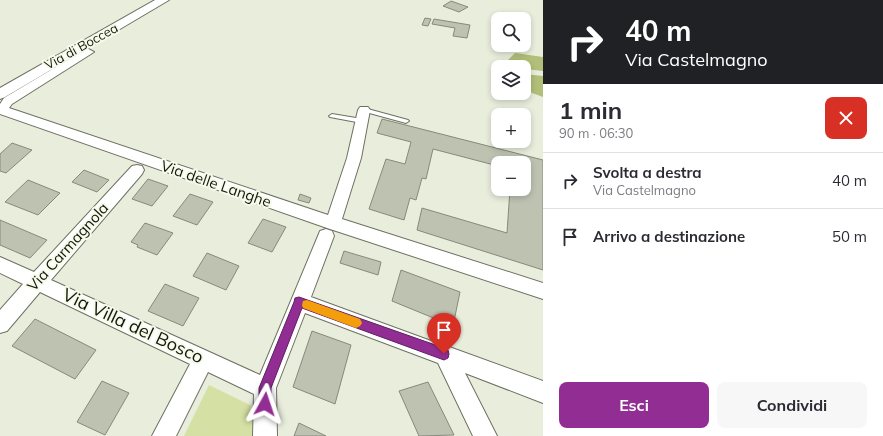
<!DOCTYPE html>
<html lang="it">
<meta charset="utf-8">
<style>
:root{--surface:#fff;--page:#f7f7f7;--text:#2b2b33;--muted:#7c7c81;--line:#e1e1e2;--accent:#922e93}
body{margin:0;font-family:Mulish,sans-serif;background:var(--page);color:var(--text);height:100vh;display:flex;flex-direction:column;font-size:15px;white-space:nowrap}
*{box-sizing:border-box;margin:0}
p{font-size:13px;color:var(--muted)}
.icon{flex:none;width:22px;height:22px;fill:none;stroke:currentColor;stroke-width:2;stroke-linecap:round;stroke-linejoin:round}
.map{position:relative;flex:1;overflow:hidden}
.panel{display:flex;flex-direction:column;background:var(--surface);width:340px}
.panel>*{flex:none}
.banner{background:#202124;color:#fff;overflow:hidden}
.controls{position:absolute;left:491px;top:12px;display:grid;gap:8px}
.controls a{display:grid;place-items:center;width:40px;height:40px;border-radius:8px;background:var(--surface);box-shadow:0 2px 6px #0003;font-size:20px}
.pin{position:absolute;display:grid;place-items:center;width:34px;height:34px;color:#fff;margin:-41px -17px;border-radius:50% 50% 50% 0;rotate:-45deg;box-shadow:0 0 4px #0007}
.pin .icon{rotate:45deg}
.me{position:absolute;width:44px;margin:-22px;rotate:5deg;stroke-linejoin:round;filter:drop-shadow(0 0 3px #0008)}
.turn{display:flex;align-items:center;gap:14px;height:84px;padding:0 16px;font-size:18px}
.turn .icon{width:52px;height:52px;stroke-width:2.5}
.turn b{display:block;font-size:28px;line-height:34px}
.round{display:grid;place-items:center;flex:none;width:42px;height:42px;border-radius:8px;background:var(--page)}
.summary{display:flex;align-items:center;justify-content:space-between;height:68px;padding:0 16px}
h1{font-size:24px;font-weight:700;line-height:30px}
.primary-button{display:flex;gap:8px;margin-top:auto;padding:8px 16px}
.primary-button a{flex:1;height:46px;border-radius:8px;background:var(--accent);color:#fff;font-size:16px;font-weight:700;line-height:46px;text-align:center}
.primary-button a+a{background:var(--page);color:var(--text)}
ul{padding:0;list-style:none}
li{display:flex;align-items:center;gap:12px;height:56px;padding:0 16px;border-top:1px solid var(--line)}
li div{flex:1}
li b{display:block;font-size:15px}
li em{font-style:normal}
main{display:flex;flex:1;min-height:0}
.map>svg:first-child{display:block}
</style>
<main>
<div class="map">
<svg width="543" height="436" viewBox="0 0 543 436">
<rect width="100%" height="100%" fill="#e9eddc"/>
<path fill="#d4e0a4" d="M209 385 252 406V436H184Z"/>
<path fill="#b1bf78" d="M515 53 543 57V71L525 69 524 67 506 62Z
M524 74 543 76V97L524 90Z"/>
<path fill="#bec2b1" stroke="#868a7a" d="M451 1 468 7 459 12 443 6Z
M425 18 431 19 428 26 422 25Z
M434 19 470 25 467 38 453 36 455 28 432 24Z
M382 119 543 160V270L417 230 422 208 507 233 510 189H524V163H498V166L433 149 426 179 422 178 416 200 410 198 404 220 369 209 386 159 405 164 411 142 377 133Z
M12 143 32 150 6 173 0 171V154Z
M84 170 109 180 97 192 72 182Z
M148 179 168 186 152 206 132 199Z
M28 180 60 193 38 215 5 202Z
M190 194 213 202 197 225 173 216Z
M300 194 311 198 309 203 298 200Z
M263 219 286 227 272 252 248 243Z
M0 220 47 240 30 258 0 245Z
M145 223 173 233 157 255 137 247 138 245 131 242Z
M344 251 381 262 378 275 340 263Z
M207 253 239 266 226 290 193 276Z
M401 270 460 292 453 326 392 301Z
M165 284 199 298 183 326 148 311Z
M35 319 96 350 75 379 12 346Z
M312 331 351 345 335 404 293 387Z
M102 381 129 393 105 435 77 422Z
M428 382 454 435 419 436 399 391Z
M299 423 326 436H294Z"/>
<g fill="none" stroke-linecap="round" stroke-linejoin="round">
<defs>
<path id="service" d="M364 108 408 120 409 121 406 123 362 111 361 110Z
M332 114 362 119 365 121 362 123 330 117 329 116Z"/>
<path id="minor" d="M79 44 94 52 12 104 9 108 328 215 347 158 358 110 360 107H368L370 110 361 158 342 219 543 283V299L327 228 0 114V104L4 98 81 52 74 47Z
M137 165 142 166 144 170 142 174 51 280 260 375 318 236 320 231 326 229 332 231 334 236 311 297 442 345 444 344 452 348 543 381V403L465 373 497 436H473L438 363 305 313 276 388 277 436H253L254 394 208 372 176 436H152L190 364 40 292 7 331 0 333V310L23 284 0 273V257L34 272 132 166Z"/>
<path id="tertiary" d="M155 0H169L5 97 0 99V88Z"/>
</defs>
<use href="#service" stroke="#6e7162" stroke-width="2"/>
<use href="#minor" stroke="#6e7162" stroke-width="2"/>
<use href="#tertiary" stroke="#6e7162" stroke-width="2"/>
<use href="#service" fill="#fff" fill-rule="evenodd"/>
<use href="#minor" fill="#fff" fill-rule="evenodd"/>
<use href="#tertiary" fill="#fff" fill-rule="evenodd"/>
</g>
<path fill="#922e93" stroke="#5f1e60" d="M299 297 444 348 448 350 449 354 448 358 444 360 302 308 271 388V404L270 409 265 411 261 409 259 404V388L294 302 295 298Z"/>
<path fill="#f59e0b" d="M307 300 360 319 362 323 360 326 356 328 303 308 302 305 303 301Z"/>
<g text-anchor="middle" stroke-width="4" stroke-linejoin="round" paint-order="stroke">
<g font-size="13" fill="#151610" stroke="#f6fbe9">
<text transform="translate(81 46) rotate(-29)" y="5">Via di Boccea</text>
</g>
<g font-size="15" fill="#151610" stroke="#f6fbe9">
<text transform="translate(216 184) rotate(19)" y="5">Via delle Langhe</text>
<text transform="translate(68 247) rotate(-48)" y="5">Via Carmagnola</text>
</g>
<g font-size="18" fill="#151610" stroke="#f6fbe9">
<text transform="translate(133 326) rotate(25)" y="6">Via Villa del Bosco</text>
</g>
</g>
</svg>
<div class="controls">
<a><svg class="icon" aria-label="search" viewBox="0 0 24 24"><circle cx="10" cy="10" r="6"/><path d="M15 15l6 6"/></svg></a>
<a><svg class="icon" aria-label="layers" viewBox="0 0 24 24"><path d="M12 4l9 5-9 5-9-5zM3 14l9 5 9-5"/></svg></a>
<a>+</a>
<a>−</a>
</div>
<div class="pin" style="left:444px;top:354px;background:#d93025"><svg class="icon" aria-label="arrive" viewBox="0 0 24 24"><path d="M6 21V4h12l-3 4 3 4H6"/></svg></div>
<svg class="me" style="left:265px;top:404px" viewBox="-20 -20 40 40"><path d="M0-17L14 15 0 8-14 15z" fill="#922e93" stroke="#fff" stroke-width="4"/></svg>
</div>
<section class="panel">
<div class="banner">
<div class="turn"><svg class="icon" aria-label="right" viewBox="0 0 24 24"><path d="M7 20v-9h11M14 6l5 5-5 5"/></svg><div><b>40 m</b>Via Castelmagno</div></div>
</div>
<div class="summary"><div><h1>1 min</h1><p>90 m · 06:30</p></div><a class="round" style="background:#d93025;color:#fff"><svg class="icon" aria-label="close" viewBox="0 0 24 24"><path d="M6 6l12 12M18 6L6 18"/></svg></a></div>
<ul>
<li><svg class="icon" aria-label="right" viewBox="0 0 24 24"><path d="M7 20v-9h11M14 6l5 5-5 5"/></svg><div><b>Svolta a destra</b><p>Via Castelmagno</p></div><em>40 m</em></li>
<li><svg class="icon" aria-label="arrive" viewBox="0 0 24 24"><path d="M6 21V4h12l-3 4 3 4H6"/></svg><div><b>Arrivo a destinazione</b></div><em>50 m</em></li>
</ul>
<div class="primary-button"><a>Esci</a><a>Condividi</a></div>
</section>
</main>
